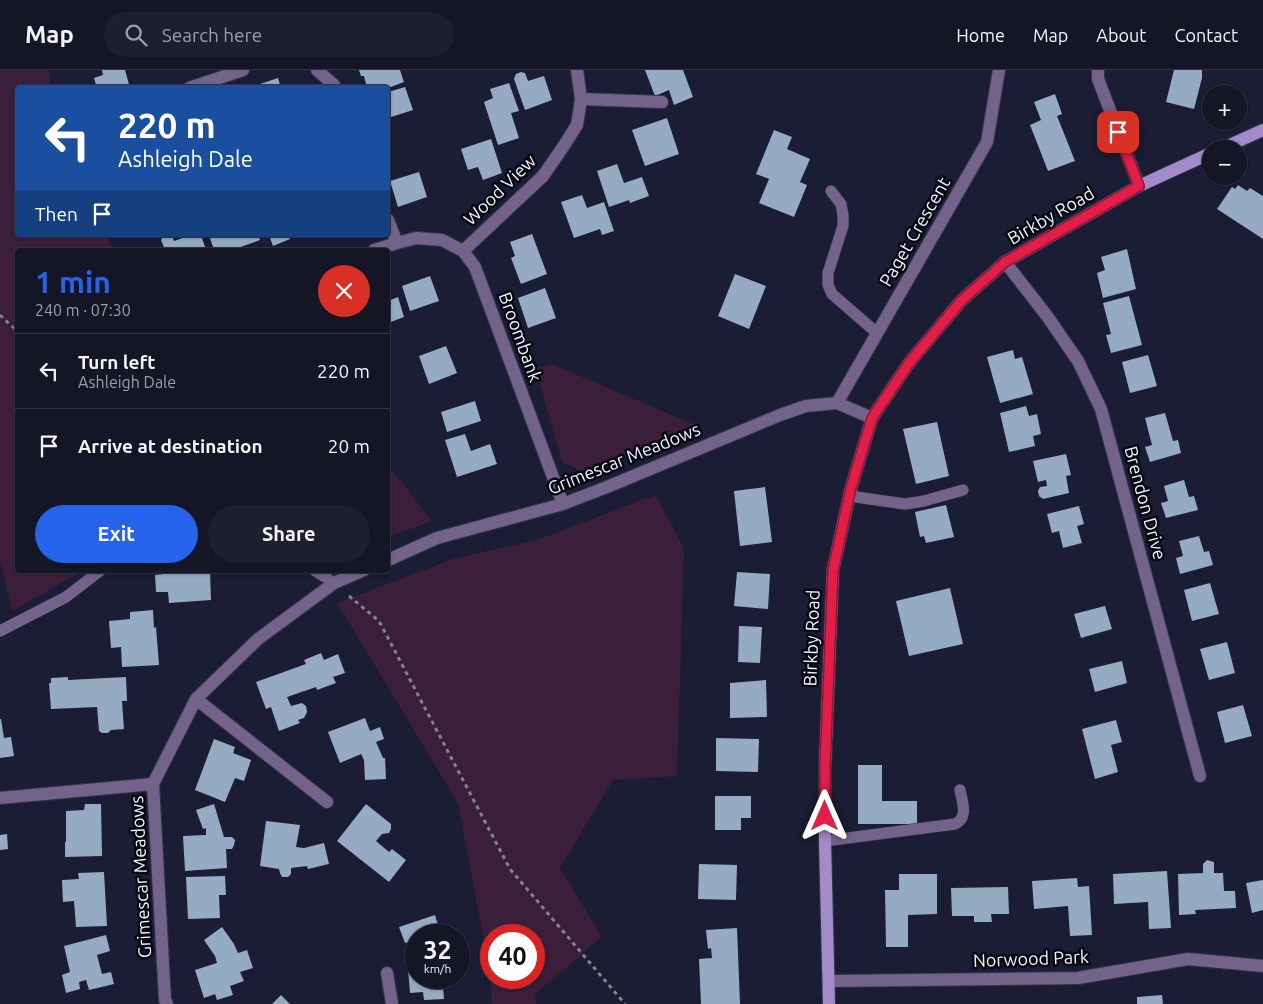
<!DOCTYPE html>
<meta charset="utf-8">
<style>
:root{--surface:#141626;--page:#1d1f2e;--text:#f1f3f6;--muted:#9d9fa7;--line:#333543;--accent:#2563eb}
body{margin:0;font-family:Ubuntu,sans-serif;background:var(--page);color:var(--text);height:100vh;display:flex;flex-direction:column;font-size:19px;white-space:nowrap}
*{box-sizing:border-box;margin:0}
p{font-size:16px;color:var(--muted)}
.icon{flex:none;width:28px;height:28px;fill:none;stroke:currentColor;stroke-width:2;stroke-linecap:round;stroke-linejoin:round}
.map{position:relative;flex:1;overflow:hidden}
.sheet{position:absolute;left:15px;top:178px;width:375px;height:325px;display:flex;flex-direction:column;background:var(--surface);border-radius:5px;box-shadow:0 1px 4px #0004,0 0 0 1px var(--line)}
.sheet>*{flex:none}
.top-card{position:absolute;left:15px;top:15px;width:375px;height:152px;border-radius:5px;box-shadow:0 1px 4px #0004,0 0 0 1px var(--line);background:#1a4fa0;color:#fff;overflow:hidden}
.controls{position:absolute;left:1202px;top:15px;display:grid;gap:10px}
.controls a{display:grid;place-items:center;width:45px;height:45px;border-radius:50%;background:var(--surface);box-shadow:0 1px 4px #0004,0 0 0 1px var(--line);font-size:25px}
.speed{position:absolute;left:405px;top:854px;display:flex;gap:10px;font-size:25px;font-weight:700;text-align:center}
.speed>*{display:grid;place-content:center;width:65px;height:65px;border-radius:50%;background:var(--surface);box-shadow:0 1px 4px #0004,0 0 0 1px var(--line);line-height:1}
.speed small{font-size:12px;font-weight:400}
.speed .limit{border:8px solid #d22;background:#fff;color:#111}
.pin{position:absolute;display:grid;place-items:center;width:42px;height:42px;color:#fff;margin:-21px;border-radius:10px;box-shadow:0 2px 8px #0006}
.me{position:absolute;width:55px;margin:-28px;rotate:0deg;stroke-linejoin:round;filter:drop-shadow(0 0 4px #0008)}
.turn{display:flex;align-items:center;gap:18px;height:105px;padding:0 20px;font-size:22px}
.turn .icon{width:65px;height:65px;stroke-width:2.5}
.turn b{display:block;font-size:35px;line-height:42px}
.then{display:flex;align-items:center;height:48px;padding:0 20px;background:#0003;gap:10px;font-size:19px}
.round{display:grid;place-items:center;flex:none;width:52px;height:52px;border-radius:26px;background:var(--page)}
.head{display:flex;align-items:center;justify-content:space-between;height:85px;padding:0 20px}
h1{font-size:30px;font-weight:700;line-height:38px;color:var(--accent)}
.button{display:flex;gap:10px;margin-top:auto;padding:10px 20px}
.button a{flex:1;height:58px;border-radius:30px;background:var(--accent);color:#fff;font-size:20px;font-weight:700;line-height:58px;text-align:center}
.button a+a{background:var(--page);color:var(--text)}
ul{padding:0;list-style:none}
li{display:flex;align-items:center;gap:15px;height:75px;padding:0 20px;border-top:1px solid var(--line)}
li div{flex:1}
li b{display:block;font-size:19px}
li em{font-style:normal}
header{display:flex;align-items:center;gap:30px;box-sizing:border-box;height:70px;padding:0 25px;background:var(--surface);border-bottom:1px solid var(--line)}
header strong{font-size:24px}
nav{display:flex;gap:28px;margin-inline-start:auto;font-size:18px}
.search{width:350px;height:45px;background:var(--page);display:flex;align-items:center;gap:12px;box-sizing:border-box;padding:0 18px;border-radius:28px;color:var(--muted);font-size:19px}
.map>svg:first-child{display:block}
</style>
<header>
<strong>Map</strong>
<div class="search"><svg class="icon" aria-label="search" viewBox="0 0 24 24"><circle cx="10" cy="10" r="6"/><path d="M15 15l6 6"/></svg>Search here</div>
<nav><a>Home</a><a>Map</a><a>About</a><a>Contact</a></nav>
</header>
<div class="map">
<svg width="1263" height="934" viewBox="0 0 1263 934">
<rect width="100%" height="100%" fill="#1a1d33"/>
<path fill="#3b1e39" fill-rule="evenodd" d="M0 0H48L52 17 18 18V165H106L114 180H18V500H80L75 505 12 541 0 492Z
M552 294 700 357 585 403 562 392 535 298Z
M388 395 432 451 388 467Z
M655 425 684 478 677 706 613 710 560 798 602 867 535 924 536 934H492L490 903 458 733 337 533 453 489 537 470ZM491 865H534V908H491Z"/>
<path fill="#95abc3" d="M102 0H125L130 18H97L94 8 103 5Z
M359 0H400L404 12 388 18H367L364 6H361Z
M645 0H683L693 27 674 35 669 20 655 26Z
M1174 0H1202V8L1194 39 1166 32Z
M521 2 525 3 528 11 544 6 552 30 525 40 514 9 516 4Z
M278 8 281 18H251V17Z
M509 13 519 41 511 43 519 68 498 75 484 32 493 28 490 19Z
M405 17 413 40 388 48V22Z
M1055 24 1062 44 1057 46 1075 91 1048 101 1030 55 1041 50 1034 32Z
M667 48 679 84 645 96 632 60Z
M774 60 792 67 787 79 810 89 800 112 807 115 794 147 759 133 769 109 756 104Z
M491 69 502 103 483 110 478 97 468 100 461 79Z
M617 94 624 113 642 107 649 126 630 133 629 130 609 137 597 101Z
M419 102 427 127 398 137 390 111Z
M1238 115 1247 121 1250 118 1263 126V169L1217 139 1232 117 1235 119Z
M582 125 587 138 604 132 614 161 602 165 600 159 574 168 561 132Z
M532 164 547 204 521 214 511 188 515 186 510 172Z
M164 165H172L174 171 191 165H201L206 180H165L161 170Z
M209 165H258L260 170 232 180H214Z
M269 165H288L290 169 273 176Z
M1127 179 1136 219 1103 228 1097 203 1105 200 1101 187Z
M735 204 766 216 749 259 718 246Z
M430 206 439 231 410 241 402 216Z
M545 218 556 248 528 258 518 228Z
M1129 226 1142 275 1111 283 1106 265 1111 264 1103 233Z
M398 227 404 247 388 253V231Z
M446 276 457 303 429 314 419 286Z
M1013 280 1015 289 1022 287 1033 324 1000 333 987 287Z
M1148 285 1157 316 1130 323 1122 292Z
M475 331 481 351 447 362 441 342Z
M1026 336 1029 346 1037 344 1041 364 1033 366 1035 376 1009 382 1000 343Z
M1165 343 1173 371 1178 370 1181 383 1150 392 1145 377 1152 375 1145 348Z
M937 352 949 406 916 414 903 359Z
M465 364 471 381 490 374 497 394 457 407 445 370Z
M1066 384 1071 405 1066 406 1069 423 1043 429 1039 426 1038 421 1040 417 1047 416 1046 410 1038 412 1033 391Z
M1184 410 1189 427 1194 426 1198 440 1166 448 1161 433 1168 431 1164 416Z
M765 417 772 472 740 476 734 421Z
M946 435 954 467 926 473 924 466 920 467 915 442Z
M1079 436 1084 454 1077 456 1082 473 1063 478 1059 461 1052 463 1047 444Z
M1199 466 1204 482 1209 481 1213 495 1180 504 1176 488 1183 486 1179 471Z
M164 500H182V503L210 502 211 530 169 533 168 522H156L155 505 164 504Z
M737 502 770 504 768 539 734 536Z
M1210 513 1219 544 1192 551 1184 520Z
M950 518 963 574 909 586 896 531Z
M1105 536 1112 559 1081 568 1074 544Z
M153 540 154 558 156 557 159 595 122 597 121 577 111 578 109 551 130 549V542Z
M739 556 762 557 760 593 738 592Z
M1227 572 1235 603 1209 610 1200 579Z
M321 583 324 590 338 584 345 603 333 607 336 613 317 620 316 617 287 627 291 636 302 633 306 636 307 642 304 648 298 650 300 653 279 661 271 637 266 639 256 612 306 594 304 590Z
M1122 591 1127 613 1095 622 1089 599Z
M68 607V610L126 607 127 631H122L124 659 111 660 108 663H102L99 661 97 637 51 639 49 613H51V608Z
M766 610 767 647 730 648V613Z
M1243 635 1252 666 1225 673 1217 642Z
M365 648 370 661 380 657 384 669 376 672 383 688H385L386 709 365 710 364 690 361 684 340 693 328 662Z
M0 649H1L4 668 11 667 14 686 0 688Z
M1116 650 1122 672 1111 675 1118 702 1095 709 1082 659Z
M716 668 759 669 758 702 716 701Z
M214 669 235 677 233 683 251 690 244 711 235 708 225 732 195 720Z
M858 695H882V731H917V754H858Z
M715 726H751V748H741V760H715Z
M85 734H101L102 786 65 787V772H66V741L84 740Z
M214 734 224 767H232L235 770 234 775 232 779H226L227 798 185 801 183 766 206 765V758L203 759 196 740Z
M366 734 391 754V759L389 763 382 764 376 771 389 782 392 779 406 790 389 812 337 771Z
M266 751 300 755 296 777 304 778 324 773 329 794 308 799 307 796 291 798V804L288 807H282L280 803 279 799 260 796Z
M7 764 8 779 0 780V765Z
M1207 790 1214 792V803H1223L1224 821H1235L1236 838 1195 840 1196 844 1179 845 1178 804 1203 803V794Z
M699 794 737 795 736 830 698 829Z
M1167 801 1171 858 1149 859 1148 832 1114 834 1113 804Z
M104 802 107 856 76 857 74 831 63 832 62 810 79 809 78 803Z
M899 804H937V844L908 845V877H886L885 820H899Z
M225 806 226 825H219L220 848 188 849 186 807Z
M1077 808 1078 817 1089 816 1092 865 1070 866 1068 836 1034 839 1032 811Z
M1263 810V840L1252 843 1246 813Z
M1008 817 1009 844H991L992 852H974V846H952L951 818Z
M435 845 441 865H416V883L412 871 405 873 399 857Z
M222 857 234 874 238 883 247 880 253 898 240 902 244 911 230 916 233 925 217 930 215 924 204 928 195 900 217 893 215 886 204 870Z
M737 858 740 934H701L699 889 712 888 711 878 708 879 706 860Z
M106 865 110 881 97 885 102 904 111 902 114 914 89 920 86 910 79 912 80 919 66 923 62 905 70 902 64 876Z
M416 898V908H452L453 916 443 917 444 929 424 930 423 922 410 923 408 899Z
M281 925 290 934H272Z
M1162 925 1163 934H1137V927Z"/>
<g fill="none" stroke-linecap="round" stroke-linejoin="round">
<defs>
<path id="lane" d="M831 121 841 134 843 145V156L828 203V215L832 224 877 263
M849 426 905 434 924 431 963 420
M314 500 334 513
M0 561 66 527 101 500
M825 771 955 754C969 748 962 731 960 720"/>
<path id="street" d="M317 0 334 15 335 18
M1098 0V9L1139 116
M189 18 243 0
M581 29 662 32
M388 150 397 173 416 168 442 170 463 181 475 197 563 434
M374 180 397 173
M463 181 543 106 563 77 577 55 581 29 577 0
M1005 192 1047 246 1078 291 1101 339 1200 706
M837 333 987 72 999 0
M388 490 437 468 563 434 607 417 780 345 806 336 837 333 872 348
M196 629 327 732
M0 728 153 714
M387 903 392 934
M829 911 1078 908 1188 889 1263 896
M167 934 165 930 153 714 196 629 258 569 334 513 364 500"/>
<path id="secondary" d="M1221 79 1263 60
M829 934 825 771V696L833 500 851 418 872 348 909 293 961 231 1005 192 1139 116 1211 83"/>
</defs>
<use href="#lane" stroke="#34374b" stroke-width="12"/>
<use href="#street" stroke="#34374b" stroke-width="14"/>
<use href="#secondary" stroke="#34374b" stroke-width="14"/>
<path stroke="#818393" stroke-width="3" stroke-dasharray="4 4" stroke-linecap="butt" d="M0 245 18 262
M349 526 379 551 510 799 625 934"/>
<use href="#lane" stroke="#73638a" stroke-width="11"/>
<use href="#street" stroke="#73638a" stroke-width="12"/>
<use href="#secondary" stroke="#a38ac8" stroke-width="12"/>
</g>
<g fill="none" stroke-linecap="round" stroke-linejoin="round">
<defs>
<path id="route" d="M825 746V696L833 500 851 418 872 348 909 293 961 231 1005 192 1139 116 1118 62"/>
</defs>
<use href="#route" stroke="#92132f" stroke-width="12"/>
<use href="#route" stroke="#e11d48" stroke-width="9"/>
</g>
<g text-anchor="middle" stroke-width="5" stroke-linejoin="round" paint-order="stroke">
<g font-size="18" fill="#f1f3fd" stroke="#070812">
<text transform="translate(500 120) rotate(-44)" y="6">Wood View</text>
<text transform="translate(1051 146) rotate(-30)" y="6">Birkby Road</text>
<text transform="translate(915 162) rotate(-60)" y="6">Paget Crescent</text>
<text transform="translate(520 267) rotate(70)" y="6">Broombank</text>
<text transform="translate(624 389) rotate(-22)" y="6">Grimescar Meadows</text>
<text transform="translate(1145 433) rotate(75)" y="6">Brendon Drive</text>
<text transform="translate(812 568) rotate(-88)" y="6">Birkby Road</text>
<text transform="translate(141 807) rotate(-93)" y="6">Grimescar Meadows</text>
<text transform="translate(1031 889) rotate(-2)" y="6">Norwood Park</text>
</g>
</g>
</svg>
<div class="controls">
<a>+</a>
<a>−</a>
</div>
<div class="speed"><div>32<small>km/h</small></div><div class="limit">40</div></div>
<div class="pin" style="left:1118px;top:62px;background:#d93025"><svg class="icon" aria-label="arrive" viewBox="0 0 24 24"><path d="M6 21V4h12l-3 4 3 4H6"/></svg></div>
<svg class="me" style="left:825px;top:746px" viewBox="-20 -20 40 40"><path d="M0-17L14 15 0 8-14 15z" fill="#e11d48" stroke="#fff" stroke-width="4"/></svg>
<div class="top-card">
<div class="turn"><svg class="icon" aria-label="left" viewBox="0 0 24 24"><path d="M17 20v-9H6M10 6l-5 5 5 5"/></svg><div><b>220 m</b>Ashleigh Dale</div></div>
<div class="then">Then<svg class="icon" aria-label="arrive" viewBox="0 0 24 24"><path d="M6 21V4h12l-3 4 3 4H6"/></svg></div>
</div>
<section class="sheet">
<div class="head"><div><h1>1 min</h1><p>240 m · 07:30</p></div><a class="round" style="background:#d93025;color:#fff"><svg class="icon" aria-label="close" viewBox="0 0 24 24"><path d="M6 6l12 12M18 6L6 18"/></svg></a></div>
<ul>
<li><svg class="icon" aria-label="left" viewBox="0 0 24 24"><path d="M17 20v-9H6M10 6l-5 5 5 5"/></svg><div><b>Turn left</b><p>Ashleigh Dale</p></div><em>220 m</em></li>
<li><svg class="icon" aria-label="arrive" viewBox="0 0 24 24"><path d="M6 21V4h12l-3 4 3 4H6"/></svg><div><b>Arrive at destination</b></div><em>20 m</em></li>
</ul>
<div class="button"><a>Exit</a><a>Share</a></div>
</section>
</div>
